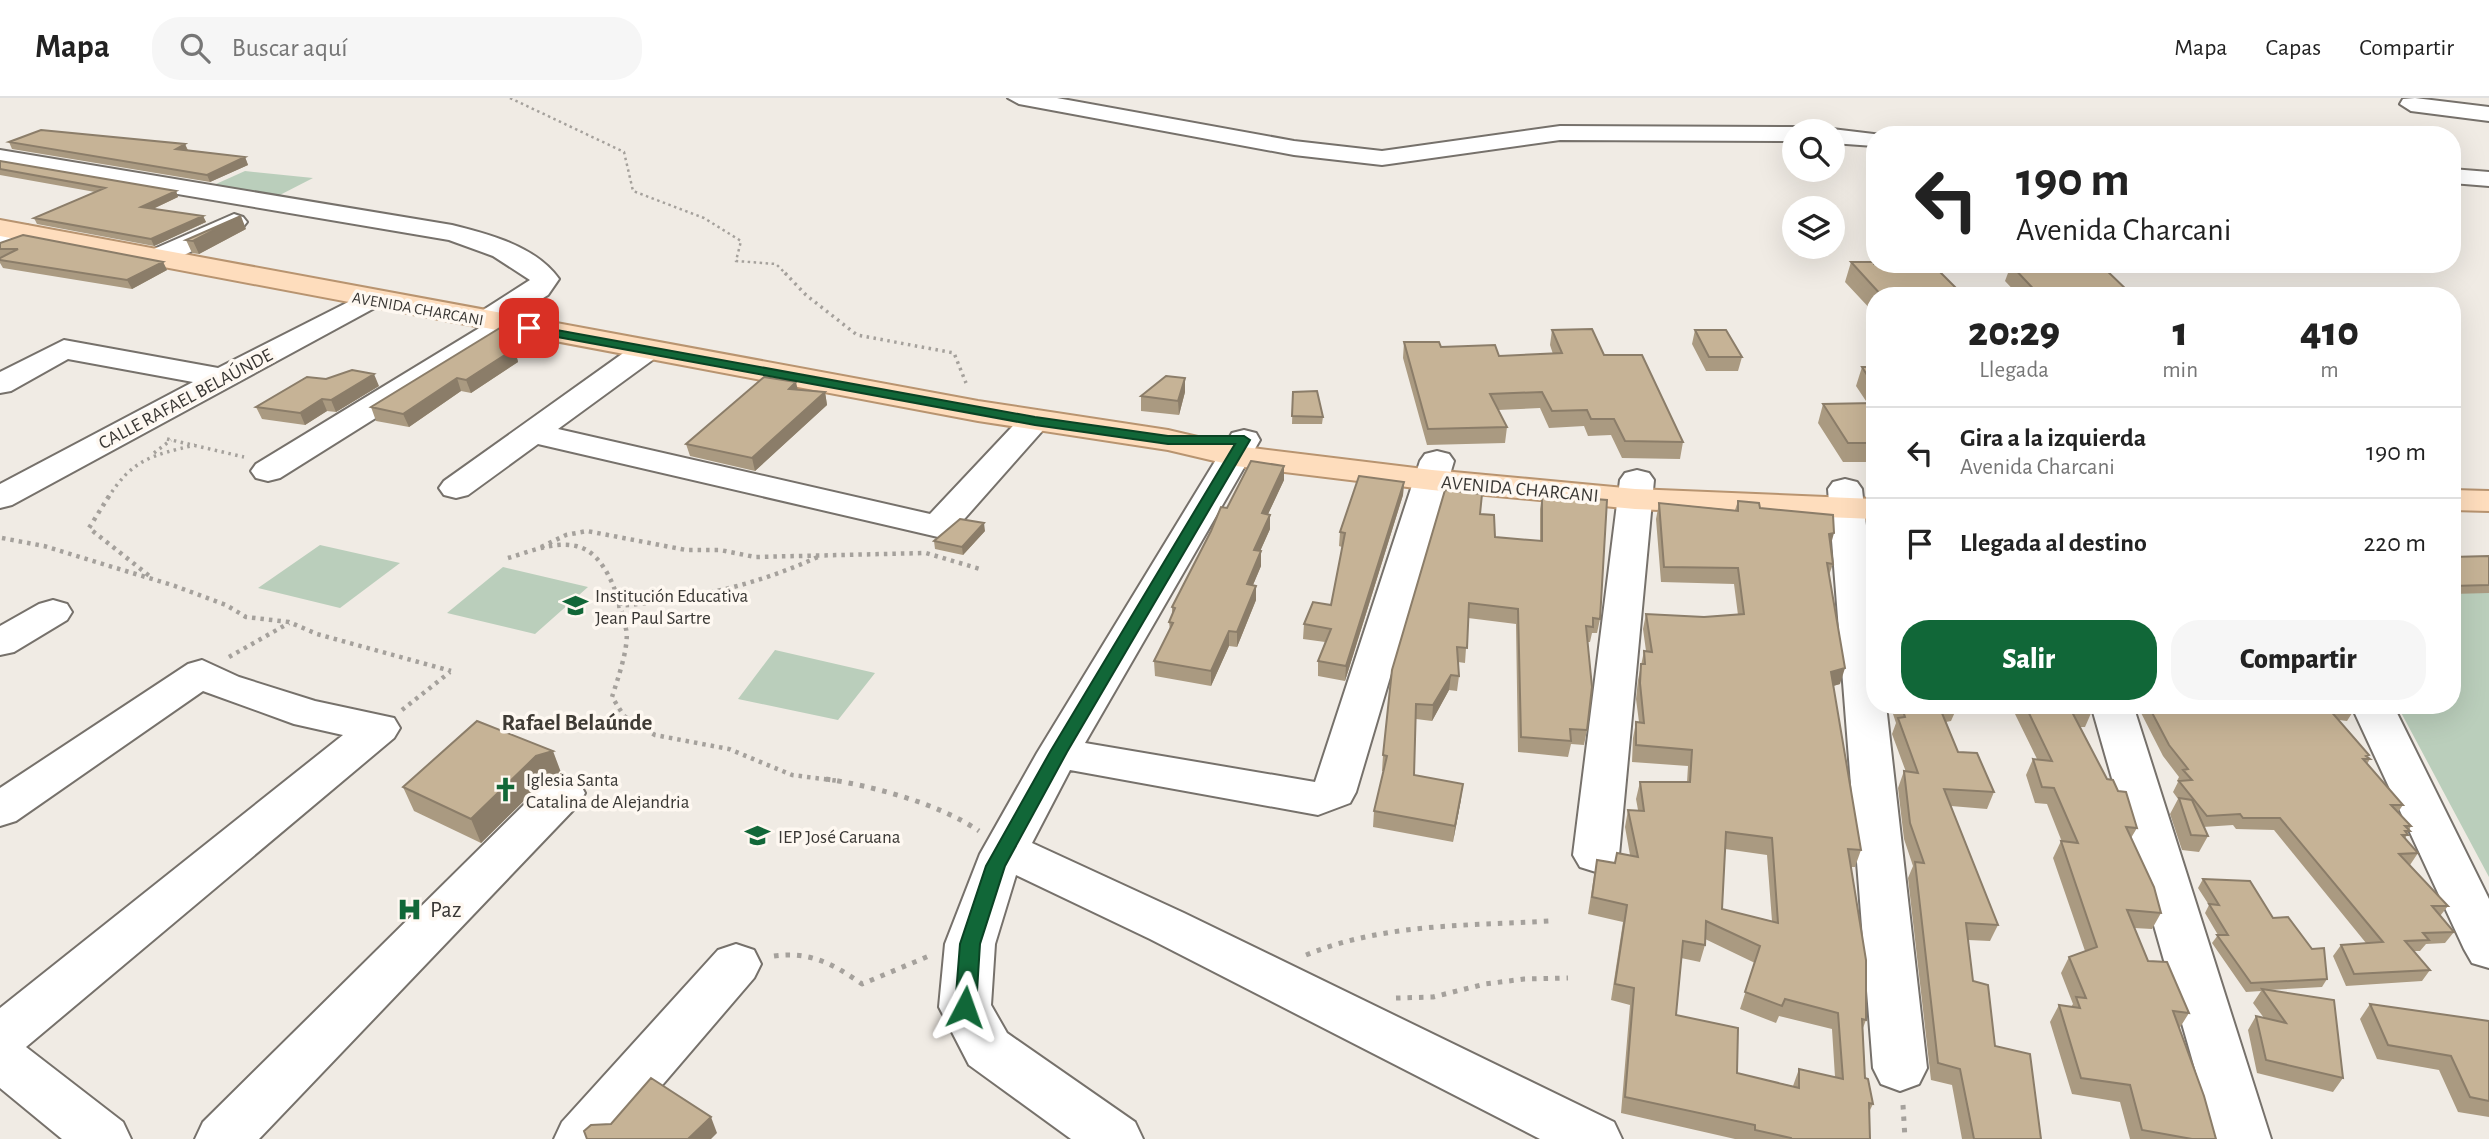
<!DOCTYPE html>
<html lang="es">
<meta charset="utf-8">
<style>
:root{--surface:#fff;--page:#f6f6f6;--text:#222;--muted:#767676;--line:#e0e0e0;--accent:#116738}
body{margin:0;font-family:"Alegreya Sans",sans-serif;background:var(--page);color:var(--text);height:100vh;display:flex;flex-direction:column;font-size:26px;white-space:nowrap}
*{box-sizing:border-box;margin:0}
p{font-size:23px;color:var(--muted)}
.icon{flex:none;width:38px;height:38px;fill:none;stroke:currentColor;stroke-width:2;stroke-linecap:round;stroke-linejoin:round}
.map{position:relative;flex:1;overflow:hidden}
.side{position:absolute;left:1866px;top:189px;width:595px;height:427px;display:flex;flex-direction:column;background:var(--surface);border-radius:28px;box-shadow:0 7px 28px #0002}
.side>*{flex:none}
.guide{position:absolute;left:1866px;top:28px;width:595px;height:147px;border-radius:28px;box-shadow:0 7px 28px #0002;background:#fff;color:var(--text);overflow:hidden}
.tools{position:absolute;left:1782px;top:21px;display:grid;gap:14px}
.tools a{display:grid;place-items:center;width:63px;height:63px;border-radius:50%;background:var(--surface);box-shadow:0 7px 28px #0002;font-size:35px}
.pin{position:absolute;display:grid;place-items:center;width:60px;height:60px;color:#fff;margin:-30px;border-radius:14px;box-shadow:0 4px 10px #0006}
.me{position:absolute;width:77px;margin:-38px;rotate:4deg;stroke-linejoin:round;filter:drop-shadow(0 0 5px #0008)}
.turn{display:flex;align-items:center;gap:24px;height:147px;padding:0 35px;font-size:32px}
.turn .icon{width:91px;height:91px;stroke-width:2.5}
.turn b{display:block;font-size:49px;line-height:60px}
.eta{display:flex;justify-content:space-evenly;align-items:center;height:119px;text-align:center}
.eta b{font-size:42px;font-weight:800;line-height:49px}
.primary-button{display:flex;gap:14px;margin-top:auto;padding:14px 35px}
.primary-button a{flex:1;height:80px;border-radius:28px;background:var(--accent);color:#fff;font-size:28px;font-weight:800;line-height:80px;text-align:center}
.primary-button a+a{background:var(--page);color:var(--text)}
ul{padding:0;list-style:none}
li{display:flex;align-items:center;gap:21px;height:91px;padding:0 35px;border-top:2px solid var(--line)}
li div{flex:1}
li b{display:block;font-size:26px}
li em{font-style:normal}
header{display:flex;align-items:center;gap:42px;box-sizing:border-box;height:98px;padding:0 35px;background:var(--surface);border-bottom:2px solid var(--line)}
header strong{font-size:33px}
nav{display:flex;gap:38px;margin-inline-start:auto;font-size:24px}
.search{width:490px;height:63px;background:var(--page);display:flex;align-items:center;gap:18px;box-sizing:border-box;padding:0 24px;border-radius:28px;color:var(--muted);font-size:26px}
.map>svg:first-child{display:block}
</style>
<header>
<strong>Mapa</strong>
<div class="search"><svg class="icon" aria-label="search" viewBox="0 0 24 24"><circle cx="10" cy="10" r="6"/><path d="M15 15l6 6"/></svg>Buscar aquí</div>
<nav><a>Mapa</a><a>Capas</a><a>Compartir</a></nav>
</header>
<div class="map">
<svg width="2489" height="1041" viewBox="0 0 2489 1041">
<rect width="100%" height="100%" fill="#f0ebe4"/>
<path fill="#bacebb" d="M245 73 313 80 274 100 207 90Z
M320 447 400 465 340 510 258 490Z
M2452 464 2489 465V779L2397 607H2452Z
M503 469 588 489 535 536 447 515Z
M775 552 875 575 838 622 738 601Z"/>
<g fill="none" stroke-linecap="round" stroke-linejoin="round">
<defs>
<path id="minor" d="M1008 0H1057L1294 43 1382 53 1560 28 1794 29 1803 33H1794V43L1560 42 1382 67 1294 57 1019 6Z
M2415 0 2489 9V23L2411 13 2400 6 2403 1Z
M1832 31 1882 37H1874V48L1832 45V33H1824Z
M0 52 452 127C488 136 536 148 559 181L548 197 512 219 520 226 516 232 280 380 268 383 256 380 251 373 256 366 481 229 473 222 477 216 530 182 493 158 449 142 0 66Z
M2452 71 2489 74V88L2452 85Z
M234 116 243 119 247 124 243 129 165 166H147L143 160 147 154Z
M26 127 35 130 39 135 35 140 0 154V137Z
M370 193 380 195 384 201 380 207 12 407 0 410V386L193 284 68 261 11 293 0 295V274L64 242 218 270Z
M647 243 658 246 662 252 658 258 558 331 930 416 1024 316 1035 313 1046 316 1051 323 951 436 938 439 538 346 468 397 456 400 444 397 439 390 444 383 636 246Z
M1244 332 1256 335 1260 342 1085 645 1315 684 1420 363 1425 356 1437 353 1449 356 1454 363 1356 694 1350 705 1318 717 1070 672 1032 745 1184 815 1614 1024 1622 1041H1540L1150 841 1016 777 995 846 991 907 1007 935 1135 1024 1143 1041H1071L969 967 939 909 945 846 980 756 1037 655 1228 342 1232 335Z
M1637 372 1649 375 1654 382 1619 757 1612 769 1596 774 1580 769 1573 757 1620 382 1625 375Z
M1845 381 1857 384 1862 391 1874 500V607H1886L1927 970 1919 986 1900 993 1881 986 1873 970 1828 391 1833 384Z
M53 502 67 506 72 514 67 522 14 554 0 557V528L39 506Z
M202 562 239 579 315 603 394 620 400 630 394 640 26 949 123 1024 131 1041H62L0 990V910L343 637 294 626 203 593 16 723 0 728V690L188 566Z
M2091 607H2133L2271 1041H2215Z
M2351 607H2393L2489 801V870L2472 865 2464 851Z
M563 679 579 684 585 695 579 706 259 1041H195L203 1024 547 684Z
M736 846 754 852 761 866 754 880 616 1041H554L562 1024 718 852Z"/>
<path id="major" d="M0 122 978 303 1168 332 1236 348 1432 372 1635 391 1874 401V421L1635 411 1432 392 1236 368 1168 352 978 323 0 138Z
M2452 392 2489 393V413L2452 412Z"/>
</defs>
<use href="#minor" stroke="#76716b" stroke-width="4"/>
<use href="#major" stroke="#b89470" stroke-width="4"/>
<path stroke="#a5a19c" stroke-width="2.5" stroke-dasharray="2.5 3.5" stroke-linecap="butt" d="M510 0 624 54 633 93 704 120 741 143 736 163 776 166 787 177"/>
<path stroke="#a5a19c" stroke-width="3.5" stroke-dasharray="2.5 4.5" stroke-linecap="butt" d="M785 175 806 197 857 237 954 255 966 285
M167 341 244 359
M154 355 171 342
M108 400C132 361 153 357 195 347"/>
<path stroke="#a5a19c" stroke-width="4.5" stroke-dasharray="3.5 5" stroke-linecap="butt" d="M109 398 89 430 152 480
M2 440 44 448 175 488 226 507 246 519 289 524 317 536 451 573
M541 449 566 437 587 433 686 452H720L755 459 926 455 980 471
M508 460C529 454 554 443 576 448 608 455 620 504 626 531 630 547 617 583 612 599L624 618 655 637 729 651 792 677 839 683
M617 508C689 502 756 488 822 457
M229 559 289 525
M402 612 450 574"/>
<path stroke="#a5a19c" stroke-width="5" stroke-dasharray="4.5 7" stroke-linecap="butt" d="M826 681C873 688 940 706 979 733
M1306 857C1385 825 1466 828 1550 823
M774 858C810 853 833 866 862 886L929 858
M1396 900 1433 899 1485 886 1524 881 1568 880
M1903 1007 1905 1041"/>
<use href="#minor" fill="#fff" fill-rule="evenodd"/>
<use href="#major" fill="#feddbd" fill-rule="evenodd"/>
</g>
<path fill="#aa9a81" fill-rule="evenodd" d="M9 44 185 46 188 52 245 59 248 67 210 84 12 51Z
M0 63 176 93 178 99 153 111 203 118 206 124 154 148 37 126 34 120 95 94 0 77Z
M246 131 199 156 192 155 186 142Z
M0 145 163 164 167 172 132 191 3 170 0 165V162L2 159H0Z
M1851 164 1964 198H1874V215L1845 184Z
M2011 167 2133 198H2144H2019L2005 183Z
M1552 232 1604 257 1683 344 1680 361 1622 360 1611 337 1588 338 1584 328 1549 330 1540 310 1498 312 1507 329 1505 345 1427 347 1403 260 1404 244 1499 258 1553 256 1550 247Z
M1695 232 1742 259 1738 273H1706L1692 246Z
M536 242 516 256 518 264 471 295 461 293 409 329 376 323 371 309Z
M1862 269H1874V364H1843L1818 325 1823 306H1868L1856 288Z
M1185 280V294L1179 317 1141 313V298Z
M326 281 379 288 336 314 327 313 305 327 262 321 256 309Z
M798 292 825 294 827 307 755 373 690 358 686 346Z
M1293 294 1323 319 1322 326H1292Z
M1284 368V382L1268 416 1270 431 1260 453 1261 468 1253 487 1256 488V502L1237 549 1229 548 1211 588 1155 578 1154 563 1170 532 1169 524 1172 518V509Z
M1404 384 1403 397 1345 583 1318 578V563L1325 544 1303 541 1304 526 1331 507 1342 449 1339 448 1340 434Z
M1542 397 1600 521 1597 535H1592L1590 544H1588L1587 632 1584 647 1571 646 1568 659 1518 654 1516 526 1468 520 1465 565 1458 564 1459 578 1457 593 1449 592 1432 623 1416 621 1414 677 1461 701 1453 744 1373 729 1374 713 1384 673H1382L1383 657 1495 439 1540 443V411Z
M1738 403 1760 410 1831 448 1833 466 1829 477 1840 586 1833 588 1861 752 1855 769H1851L1866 922 1863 930 1865 980 1873 1006 1869 1014 1870 1041H1735L1621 1015 1630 907 1611 902 1623 824 1588 816 1594 778 1597 762 1614 765 1630 757 1625 729 1628 712H1638L1636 701 1640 684H1687L1688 668 1632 664 1633 640 1636 624H1639L1636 601 1638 582 1644 553H1646L1643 531 1646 516 1704 519 1738 517 1734 486 1661 484 1656 421 1659 405 1735 412ZM1725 751 1767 757 1772 823 1722 811ZM1705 841 1755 865 1740 911 1776 925 1779 918 1832 931 1835 979 1799 971 1793 988 1737 975 1676 917 1681 860 1700 864 1705 847Z
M1874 420V481L1869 434Z
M985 433 963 457 935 451 934 443Z
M2489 458V495L2452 496V459Z
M1890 607H2089L2092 613 2085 629H2080L2107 681 2137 730 2131 740 2161 815 2152 831 2134 830 2148 863 2189 915 2179 931 2216 1041H2130L2120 1004 2072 996 2050 924 2059 907 2071 909 2073 906 2061 875 2069 859 2085 853 2053 760 2061 743 2062 744 2047 706 2035 705 2026 677 2033 661H2037L2015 616 1955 614 1951 623 1946 624 1958 654 1994 694 1987 711 1951 708 1998 827 1990 843 1968 842 1973 883 1995 948 2041 1041H1962L1952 987 1931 982 1908 780 1913 768 1904 741 1898 690 1904 673 1906 674 1892 636 1896 625Z
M2137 607H2351L2354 612 2347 623 2339 622 2369 657 2368 659 2370 661 2367 666 2403 707 2398 714 2411 728 2405 741 2418 755 2410 767 2448 808 2440 818 2454 834 2445 845 2426 846 2420 853H2414L2430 872 2422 883 2346 888 2333 858 2341 847 2366 845 2274 732 2236 731 2233 727 2203 729 2208 738 2199 754 2182 752 2170 716 2178 701 2173 694 2178 684 2177 683 2179 679 2163 658Z
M562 677 545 682 481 745 414 713 403 689Z
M2203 781 2273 820 2327 881 2322 889 2268 892 2343 980 2333 994 2257 975 2248 932 2256 918 2264 920 2253 905 2261 893 2246 894 2212 845 2218 837 2205 815 2209 807 2198 790Z
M2370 906 2489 923V1019L2458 1014 2439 972 2377 961 2360 921Z"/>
<path fill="#8b7d69" d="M185 46 188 54 176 51Z
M245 59 248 67 210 84 207 77Z
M176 93 178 99 144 115 141 109Z
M203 118 206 124 154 148 151 141Z
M241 118 246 131 199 156 193 143Z
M163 164 167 172 132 191 127 182Z
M532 229 536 242 516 256 518 264 471 295 466 282 503 250Z
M374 276 379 288 336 314 331 302Z
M457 280 461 293 409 329 403 316Z
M1185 280V294L1179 317 1178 303Z
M796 284 799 297 789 291Z
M825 294 827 307 755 373 752 360Z
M322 301 327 313 305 327 300 315Z
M1284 368V382L1262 429V415Z
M1404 384 1403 397 1345 583 1346 568Z
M1270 417V431L1254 467V452Z
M984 425 985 433 963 457 962 449Z
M1834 435 1830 450 1829 436Z
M1261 453V468L1247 501V486Z
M1256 488V502L1237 549V534Z
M1229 533V548L1211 588V573Z
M1845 570 1840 586 1826 590 1831 574Z
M1451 577 1449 592 1432 623 1433 607Z
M553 653 562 677 545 682 481 745 471 721 536 658Z
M1463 686 1461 701 1453 744 1455 728Z
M711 1019 717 1035 711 1041H688Z"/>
<path fill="#c6b396" stroke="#8b7d69" stroke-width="2" fill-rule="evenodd" d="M41 32 185 46 176 51 245 59 207 77 9 44Z
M0 63 176 93 141 109 203 118 151 141 34 120 105 90 0 71Z
M241 118 193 143 186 142Z
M23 137 163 164 127 182 0 162V160L18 151H0V145Z
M1851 164H1874V166H1932L1964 198H1882Z
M2011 167H2101L2133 198H2144H2040Z
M508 225 532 229 503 250 514 251 466 282 457 280 403 316 371 309Z
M1592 231 1604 257H1642L1683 344 1625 343 1614 321H1591L1587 312 1552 313 1542 294 1490 296 1507 329 1428 331 1404 244H1439L1441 249 1495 247 1499 258 1562 255 1552 232Z
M1695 232H1726L1742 259H1709Z
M1862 269H1874V288Z
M352 272 374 276 331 302 322 301 300 315 256 309 307 279 326 281Z
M1166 278 1185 280 1178 303 1141 298Z
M764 279 796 284 789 291 825 294 752 360 686 346Z
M1317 293 1323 319 1292 318 1293 294Z
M1874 305V345H1848L1823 306Z
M1251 363 1284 368 1262 415 1270 417 1254 452 1261 453 1247 486 1256 488 1237 534 1229 533 1211 573 1154 563 1173 525 1169 524 1175 510 1172 509 1211 433 1221 409 1227 410Z
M1359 378 1404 384 1346 568 1318 563 1331 531 1304 526 1313 504 1331 507 1345 435 1340 434Z
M1445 392 1482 396 1480 416 1494 417 1495 439 1542 443V397L1607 402 1600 521 1593 520V529L1586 528 1592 589 1587 632 1570 631 1571 643 1521 639 1518 511 1469 505 1467 550 1457 549 1459 578 1451 577 1433 607 1416 606 1414 677 1463 686 1455 728 1374 713 1387 658 1383 657 1392 572Z
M1738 403 1759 405 1760 410 1833 417 1834 435 1829 436 1833 466 1827 465 1845 570 1831 574 1861 752 1848 751 1866 862V922L1862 921 1865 980 1868 981 1873 1006 1869 1005 1870 1041H1791V1040L1755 1032V1027L1625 999 1634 890 1615 886 1627 807 1592 799 1597 762 1615 765 1617 755 1638 759 1628 712 1644 713 1640 684H1690L1692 652 1636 647V624L1644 625 1640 585 1641 566H1645L1644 553 1652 554 1646 516 1704 519 1744 516 1738 470 1664 469 1659 405 1738 413ZM1726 734 1772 740 1778 825 1722 811ZM1706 823 1760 848 1745 894 1782 908 1785 901 1838 915 1843 981 1799 971V990L1737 975 1738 930 1676 917 1683 843 1705 847Z
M960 421 984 425 962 449 934 443Z
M2489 458V487L2452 488V459Z
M1901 607H1957L1939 608 1958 654 1977 655 1994 694 1944 691 1998 827 1966 825 1973 883 1988 887 1995 948 2030 956 2041 1041H1974L1960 971 1938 965 1915 764 1924 765 1910 725 1904 673 1918 675 1898 620 1905 619Z
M2025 607H2089L2092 613 2071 612 2107 681 2113 682 2118 693 2126 694 2137 730 2126 729 2154 789 2161 815 2127 812 2148 863 2167 864 2189 915 2173 913 2204 998 2216 1041H2192L2142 1032 2130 987 2081 980 2059 907 2080 910 2076 899 2086 900 2069 859 2097 849 2061 743 2078 745 2054 690 2042 689 2033 661 2052 663Z
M2148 607H2351L2354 612 2328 610 2369 657 2366 658 2370 661H2363L2403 707H2391L2411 728H2405L2410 733H2405L2408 737H2402L2418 755 2399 756 2448 808H2432L2454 834 2423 835 2429 842 2405 843 2430 872 2354 876 2341 847 2383 844 2280 720H2243L2240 716 2207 718 2179 683 2192 682 2183 672 2188 671 2169 647Z
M477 623 553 653 536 658 471 721 403 689Z
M2179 700 2192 702 2208 738 2191 737Z
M2203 781 2250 783 2273 820 2288 819 2312 851 2324 850 2327 881 2251 885 2217 837H2228L2209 806 2219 807Z
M2262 891 2334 902 2343 980 2266 962 2256 918 2286 925Z
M2370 906 2489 923V1003L2470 999 2451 958 2388 947Z
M651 980 711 1019 688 1041H587L584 1033 591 1027 611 1026Z"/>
<path fill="#116738" stroke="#0b4324" stroke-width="2" d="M529 227 1035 319 1168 338H1244L1250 342 1067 654 1005 768 980 846 976 909 973 915 965 918 958 915 955 909 960 846 986 768 1050 654 1235 346H1168L1035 327 525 233 523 230Z"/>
<defs>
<symbol id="school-bare" viewBox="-9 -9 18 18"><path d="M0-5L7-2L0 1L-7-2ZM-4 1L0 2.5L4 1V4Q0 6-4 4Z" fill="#116738" stroke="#fef8f1" stroke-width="2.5" paint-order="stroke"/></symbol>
<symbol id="church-bare" viewBox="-9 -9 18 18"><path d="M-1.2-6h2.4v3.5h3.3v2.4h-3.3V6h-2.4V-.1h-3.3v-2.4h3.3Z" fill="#116738" stroke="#fef8f1" stroke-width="2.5" paint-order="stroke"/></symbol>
<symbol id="hospital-bare" viewBox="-9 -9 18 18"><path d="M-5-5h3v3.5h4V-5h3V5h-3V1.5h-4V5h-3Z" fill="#116738" stroke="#fef8f1" stroke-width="2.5" paint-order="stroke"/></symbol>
</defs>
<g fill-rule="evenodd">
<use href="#school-bare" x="558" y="490" width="35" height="35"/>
<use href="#church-bare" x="488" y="674" width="35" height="35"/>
<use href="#school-bare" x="740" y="720" width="35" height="35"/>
<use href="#hospital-bare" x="392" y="794" width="35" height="35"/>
</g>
<g text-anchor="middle" stroke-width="7" stroke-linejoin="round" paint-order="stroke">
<g font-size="16" fill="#393734" stroke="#fef8f1">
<text transform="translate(418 210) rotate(10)" y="6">AVENIDA CHARCANI</text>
</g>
<g font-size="19" fill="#393734" stroke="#fef8f1">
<text transform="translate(185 300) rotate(-28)" y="7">CALLE RAFAEL BELAÚNDE</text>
<text transform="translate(1520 390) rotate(5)" y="7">AVENIDA CHARCANI</text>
</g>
<g font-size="19" fill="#393734" stroke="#fef8f1" text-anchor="start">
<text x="595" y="504">Institución Educativa<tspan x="595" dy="22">Jean Paul Sartre</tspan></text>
<text x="526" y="688">Iglesia Santa<tspan x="526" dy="22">Catalina de Alejandria</tspan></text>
<text x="778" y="745">IEP José Caruana</text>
</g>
<g font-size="23" font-weight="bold" fill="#3f3b35" stroke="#fef8f1">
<text x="577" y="632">Rafael Belaúnde</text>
</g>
<g font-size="23" fill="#393734" stroke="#fef8f1" text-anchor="start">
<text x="430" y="819">Paz</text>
</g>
</g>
</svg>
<div class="tools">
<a><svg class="icon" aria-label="search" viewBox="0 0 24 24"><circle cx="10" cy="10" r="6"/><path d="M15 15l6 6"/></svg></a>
<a><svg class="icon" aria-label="layers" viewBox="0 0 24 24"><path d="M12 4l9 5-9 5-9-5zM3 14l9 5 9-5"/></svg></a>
</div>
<div class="pin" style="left:529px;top:230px;background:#d93025"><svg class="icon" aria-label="arrive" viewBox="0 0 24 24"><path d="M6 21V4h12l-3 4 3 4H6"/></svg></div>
<svg class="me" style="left:965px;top:909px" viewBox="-20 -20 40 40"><path d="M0-17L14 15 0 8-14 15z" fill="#116738" stroke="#fff" stroke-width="4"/></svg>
<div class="guide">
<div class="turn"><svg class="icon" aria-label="left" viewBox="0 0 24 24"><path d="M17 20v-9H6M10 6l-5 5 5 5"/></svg><div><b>190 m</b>Avenida Charcani</div></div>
</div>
<section class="side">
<div class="eta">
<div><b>20:29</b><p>Llegada</p></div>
<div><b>1</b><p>min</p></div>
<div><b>410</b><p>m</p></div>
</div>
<ul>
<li><svg class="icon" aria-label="left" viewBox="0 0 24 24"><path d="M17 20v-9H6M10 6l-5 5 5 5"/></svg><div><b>Gira a la izquierda</b><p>Avenida Charcani</p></div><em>190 m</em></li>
<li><svg class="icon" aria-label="arrive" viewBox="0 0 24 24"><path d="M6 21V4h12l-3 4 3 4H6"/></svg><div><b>Llegada al destino</b></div><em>220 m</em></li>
</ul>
<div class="primary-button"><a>Salir</a><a>Compartir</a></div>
</section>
</div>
